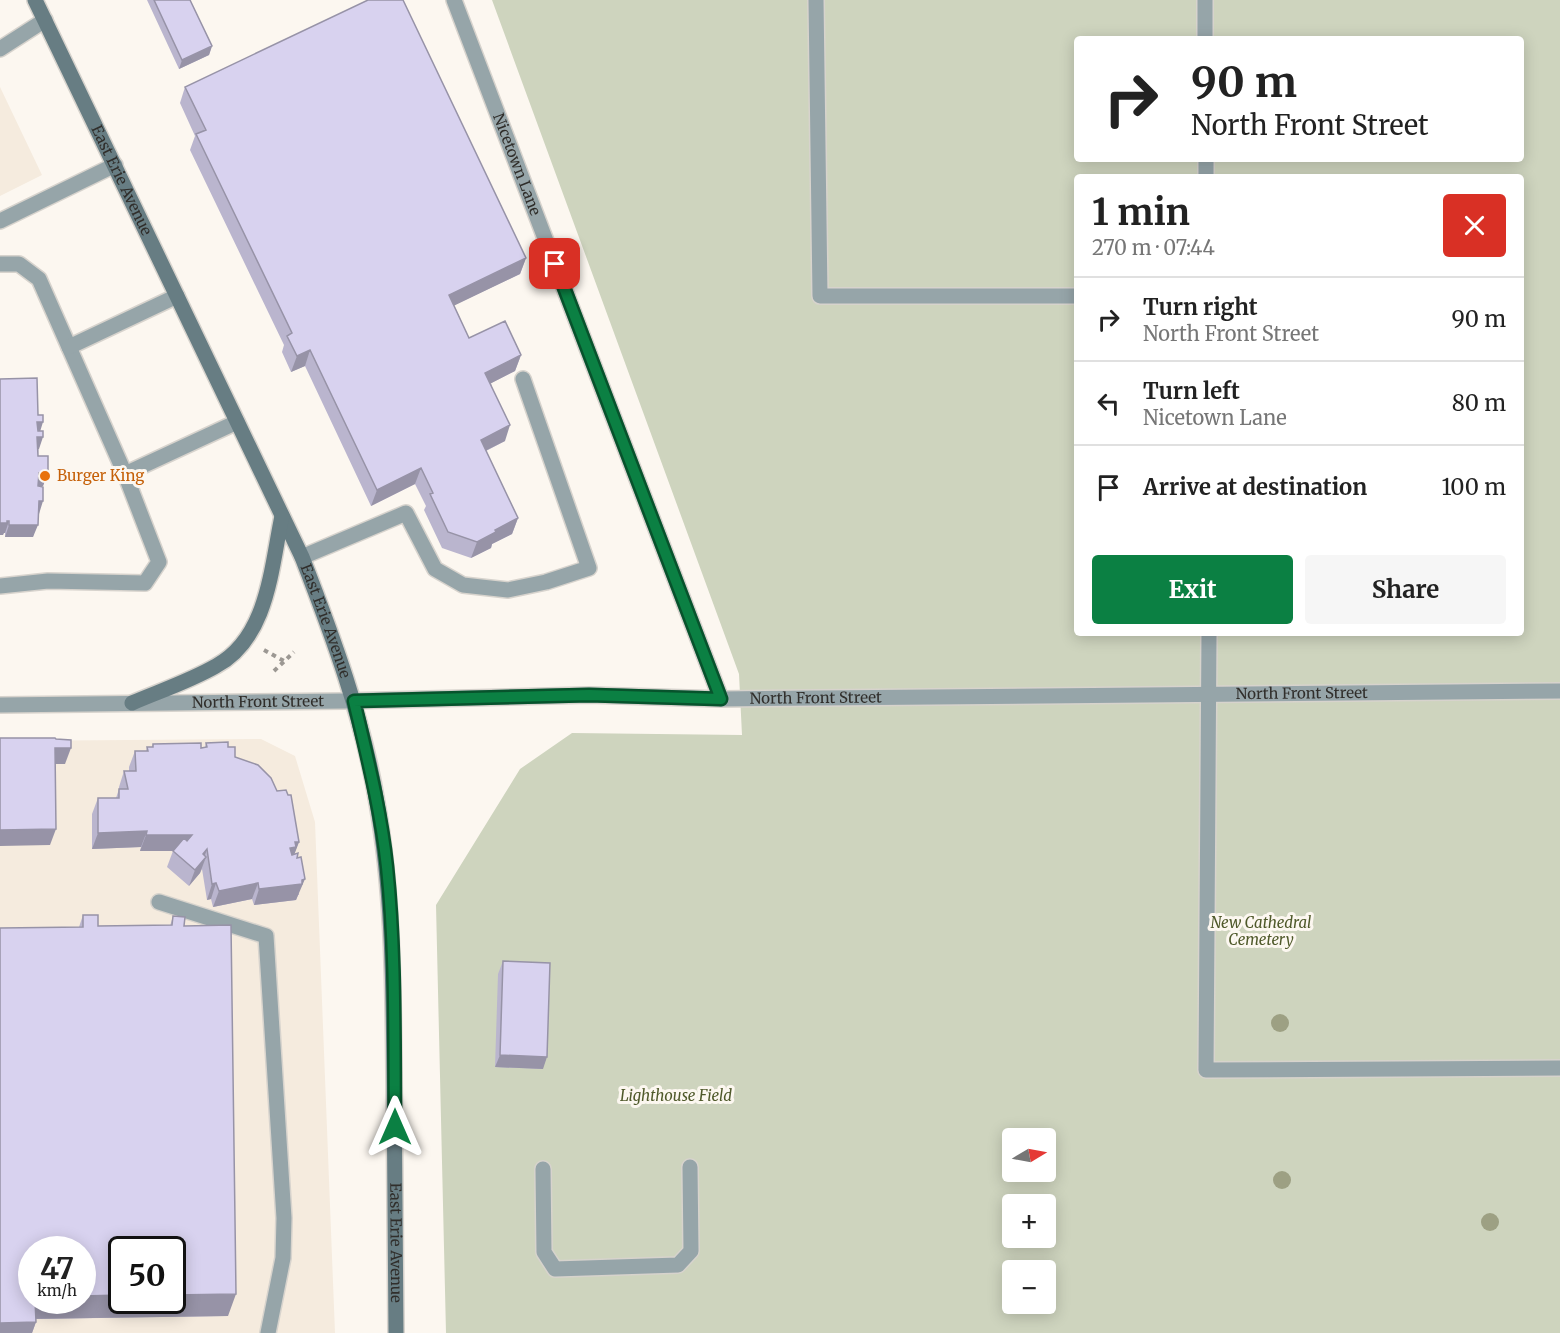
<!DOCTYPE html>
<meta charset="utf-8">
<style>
:root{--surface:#fff;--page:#f6f6f6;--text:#222;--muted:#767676;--line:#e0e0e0;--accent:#0b8043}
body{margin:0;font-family:Merriweather,serif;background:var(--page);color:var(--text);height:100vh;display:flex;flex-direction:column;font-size:22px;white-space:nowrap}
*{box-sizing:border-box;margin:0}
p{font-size:20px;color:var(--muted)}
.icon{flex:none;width:33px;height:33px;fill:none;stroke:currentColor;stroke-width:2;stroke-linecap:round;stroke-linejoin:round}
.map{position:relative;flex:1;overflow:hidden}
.side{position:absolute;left:1074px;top:174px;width:450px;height:462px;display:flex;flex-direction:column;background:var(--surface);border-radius:6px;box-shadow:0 3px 15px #0003}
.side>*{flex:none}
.top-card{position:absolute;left:1074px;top:36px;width:450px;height:126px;border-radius:6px;box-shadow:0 3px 15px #0003;background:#fff;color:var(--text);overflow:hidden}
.needle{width:39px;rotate:80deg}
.controls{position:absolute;left:1002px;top:1128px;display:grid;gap:12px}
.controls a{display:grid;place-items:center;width:54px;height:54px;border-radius:6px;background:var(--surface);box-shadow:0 3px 15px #0003;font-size:30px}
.speed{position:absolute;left:18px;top:1236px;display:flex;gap:12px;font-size:30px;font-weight:700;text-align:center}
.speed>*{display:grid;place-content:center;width:78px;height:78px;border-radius:50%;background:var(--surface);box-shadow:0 3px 15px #0003;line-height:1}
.speed small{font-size:15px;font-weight:400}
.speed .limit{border:3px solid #111;border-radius:9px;background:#fff;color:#111}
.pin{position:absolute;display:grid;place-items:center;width:51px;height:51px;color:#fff;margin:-26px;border-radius:12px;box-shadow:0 3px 9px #0006}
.me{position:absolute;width:66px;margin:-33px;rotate:0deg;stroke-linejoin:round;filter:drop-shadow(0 0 4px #0008)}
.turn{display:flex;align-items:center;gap:21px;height:126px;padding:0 18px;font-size:27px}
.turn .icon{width:78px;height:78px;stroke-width:2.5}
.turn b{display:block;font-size:42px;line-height:51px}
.round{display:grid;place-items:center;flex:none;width:63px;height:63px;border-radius:6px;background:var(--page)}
.summary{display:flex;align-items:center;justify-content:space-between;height:102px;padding:0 18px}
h1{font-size:36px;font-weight:700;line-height:45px}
.action{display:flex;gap:12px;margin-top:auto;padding:12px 18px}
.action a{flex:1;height:69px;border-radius:6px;background:var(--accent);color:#fff;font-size:24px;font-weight:700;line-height:69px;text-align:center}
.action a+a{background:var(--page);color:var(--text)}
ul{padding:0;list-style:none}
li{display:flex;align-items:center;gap:18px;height:84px;padding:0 18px;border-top:2px solid var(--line)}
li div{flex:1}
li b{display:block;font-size:22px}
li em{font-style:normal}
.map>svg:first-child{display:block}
</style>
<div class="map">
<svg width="1560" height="1333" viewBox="0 0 1560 1333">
<rect width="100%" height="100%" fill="#fcf7f0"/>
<path fill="#f5ebde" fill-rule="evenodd" d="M0 87 42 175 0 196Z
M261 739 295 756 315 822 335 1333H0V741ZM32 1250H82V1300H32ZM122 1250H172V1300H122Z"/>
<path fill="#ced4be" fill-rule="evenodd" d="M492 0H1560V1333H446L436 905 520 769 572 733 742 735 739 674ZM1077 39H1521V159H1077ZM1077 177H1521V633H1077ZM1012 1138H1046V1172H1012ZM1012 1204H1046V1238H1012ZM1012 1270H1046V1304H1012Z"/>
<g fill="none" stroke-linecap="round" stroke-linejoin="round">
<defs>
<g id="service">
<path id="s1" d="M454 0 721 699"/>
<path d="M816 0 820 296H1077"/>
<path d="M1205 0V39"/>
<path d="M0 49 45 20"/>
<path d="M1206 159V177"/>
<path d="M0 221 115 165"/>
<path d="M0 264H19L39 279 125 474"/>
<path d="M69 347 177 296"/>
<path d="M302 557 406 513 435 569 463 585 508 590 546 582 589 568 523 379"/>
<path d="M0 586 48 581 145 583 159 562 125 474 237 422"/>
<path d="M1209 633 1206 1070 1560 1068"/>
<path d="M159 902 266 936 284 1218 283 1258 268 1333"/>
<path d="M543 1169 544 1252 555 1269 678 1265 691 1251 690 1167"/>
</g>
<g id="tertiary">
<path id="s2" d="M0 705 345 701 589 695 721 699 1560 691"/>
</g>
<g id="secondary">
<path id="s3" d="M35 0 302 557C333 637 363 718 377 803 393 893 393 984 394 1075 395 1161 396 1247 396 1333"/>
<path d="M132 703C160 691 190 681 216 666 268 638 271 568 282 516"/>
</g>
</defs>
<use href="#service" stroke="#d7d3cd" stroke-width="18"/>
<use href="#tertiary" stroke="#d7d3cd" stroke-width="18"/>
<use href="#secondary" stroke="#d7d3cd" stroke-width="18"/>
<path stroke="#9c9893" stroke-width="4" stroke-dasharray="4.5 4.5" stroke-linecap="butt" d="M264 650 284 661
M274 671 294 652"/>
<use href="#service" stroke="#96a5a9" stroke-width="15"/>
<use href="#tertiary" stroke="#96a5a9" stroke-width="15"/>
<use href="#secondary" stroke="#677d83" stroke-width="15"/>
</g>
<g fill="#9da083">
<circle cx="1280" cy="1023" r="9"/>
<circle cx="1282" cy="1180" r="9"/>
<circle cx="1490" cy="1222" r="9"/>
</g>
<path fill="#bab5ce" d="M147 0H190L212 46 209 55 179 69Z
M185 87 526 258 520 274 454 305 469 338 521 355 515 371 491 383 505 441 486 451 518 518 512 534 492 544 491 548 471 558 442 548 424 510 426 506 415 484 371 506 305 366 291 372 282 352 284 345 190 150 195 136 180 103Z
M38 415 40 431 38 456 48 473 43 486H38L39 514H38L33 537H5V533H4L3 535Z
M206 743 228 747 299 842 294 854 299 895H298L296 900 254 905 252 899 213 907 211 899 207 900 202 869 200 873 189 886 167 867 173 851H140L141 847 92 849V814L98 798H116L119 789V787L124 771H129V767L135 751H146L147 747H152L153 744 201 748 205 747Z
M83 915 98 926H170L173 916 184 926 228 1316 35 1319 36 1322 32 1333H0L79 927Z
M503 961 543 1069 495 1067 498 974Z"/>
<path fill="#9793a7" d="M212 46 209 55 179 69 182 60Z
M526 258 520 274 443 311 449 295Z
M310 350 305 366 291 372 297 356Z
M521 355 515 371 480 389 485 373Z
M37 422H43L39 435Z
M510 425 505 441 475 456 481 440Z
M37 437H43L39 449H33Z
M421 468 415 484 371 506 377 490Z
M39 473H48L43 486H34Z
M39 501H43L39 514H34Z
M518 518 512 534 492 544 491 548 471 558 477 542 495 530Z
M7 521H9L5 533H4L3 535H0V523Z
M9 525H38L33 537H5Z
M55 748H71L65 764H50Z
M56 829 50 845 0 846V830Z
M147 831 141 847 92 849 98 833Z
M146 835H192L186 851H140Z
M295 842H299L293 858 290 848Z
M207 849 203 861 206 857 200 873 189 886 195 870 203 854Z
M305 879 296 900 254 905 259 889Z
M216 883 211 899 207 900 212 884Z
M258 883 252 899 213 907 219 891Z
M500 1055 547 1057 543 1069 495 1067Z
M236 1294 228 1316 27 1319 34 1300H82V1296L122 1295V1300H172V1295Z
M36 1322 32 1333H0V1323Z"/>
<path fill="#d8d2ef" stroke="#9793a7" stroke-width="1.5" d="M154 0H190L212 46 182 60Z
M368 0H403L526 258 449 295 469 338 505 321 521 355 485 373 510 425 481 440 518 518 495 530 496 532 477 542 448 532 430 494 433 493 421 468 377 490 310 350 297 356 287 336 292 333 196 134 206 130 185 87Z
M37 378 38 415H43V422H37L38 431H43V437H37L38 456H48V473H39L38 486 43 487V501H39L38 525H9V521H7V523H0V379Z
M0 738H55L56 739 71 740V748H55L56 829 0 830Z
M228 742V747H235V757L258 765 271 778 277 791 286 790 288 795H291L299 842H295L296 847 290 848 292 855 298 853 297 858 301 857 305 879 302 880V884L259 889 258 883 219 891 216 883 212 884 207 849 203 854 206 857 195 870 173 851 184 838 187 841 192 835H146L147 831 98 833V798H119V789H128L124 771H136L135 751H148L147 747H153V744L201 743V748L207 747 206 743Z
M83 915H98V926L172 925 173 916 185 917 184 926 231 925 236 1294 172 1295V1250H122V1295L82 1296V1250H32V1300H35L36 1322 0 1323V928L83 927Z
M503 961 550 963 547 1057 500 1055Z"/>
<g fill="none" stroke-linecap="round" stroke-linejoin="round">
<defs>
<path id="route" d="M395 1127C394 1041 396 953 387 867 381 811 367 756 354 701L589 695 721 699 555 264"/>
</defs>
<use href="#route" stroke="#07532c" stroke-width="15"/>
<use href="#route" stroke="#0b8043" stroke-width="10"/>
</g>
<circle fill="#e8710a" stroke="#fcf7f0" stroke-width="2" cx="45" cy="476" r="6"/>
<g text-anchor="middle" stroke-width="6" stroke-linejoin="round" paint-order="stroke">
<g font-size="15" fill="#302e2b" stroke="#fcf7f0">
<text dy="5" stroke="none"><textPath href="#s1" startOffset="176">Nicetown Lane</textPath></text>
<text dy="5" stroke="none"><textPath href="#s3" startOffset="200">East Erie Avenue</textPath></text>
<text dy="5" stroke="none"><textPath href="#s3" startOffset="686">East Erie Avenue</textPath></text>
<text dy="5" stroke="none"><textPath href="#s2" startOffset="1302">North Front Street</textPath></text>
<text dy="5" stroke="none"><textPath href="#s2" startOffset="816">North Front Street</textPath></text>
<text dy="5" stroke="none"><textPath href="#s2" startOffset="258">North Front Street</textPath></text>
<text dy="5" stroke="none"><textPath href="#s3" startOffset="1316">East Erie Avenue</textPath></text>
</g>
<g font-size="15" fill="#c56008" stroke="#fcf7f0" text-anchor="start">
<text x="57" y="481">Burger King</text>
</g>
<g font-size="15" font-style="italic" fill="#4f592a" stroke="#fcf7f0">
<text x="1261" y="928">New Cathedral<tspan x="1261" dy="17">Cemetery</tspan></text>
<text x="676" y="1101">Lighthouse Field</text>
</g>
</g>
</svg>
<div class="controls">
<a><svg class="needle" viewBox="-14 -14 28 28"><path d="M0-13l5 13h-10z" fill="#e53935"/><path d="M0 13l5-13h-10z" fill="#767676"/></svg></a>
<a>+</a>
<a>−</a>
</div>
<div class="speed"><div>47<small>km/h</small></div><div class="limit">50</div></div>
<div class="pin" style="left:555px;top:264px;background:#d93025"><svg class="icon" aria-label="arrive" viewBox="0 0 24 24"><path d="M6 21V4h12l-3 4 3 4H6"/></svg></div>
<svg class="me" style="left:395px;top:1127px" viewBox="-20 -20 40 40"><path d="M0-17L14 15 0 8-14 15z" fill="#0b8043" stroke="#fff" stroke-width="4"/></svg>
<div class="top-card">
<div class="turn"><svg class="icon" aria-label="right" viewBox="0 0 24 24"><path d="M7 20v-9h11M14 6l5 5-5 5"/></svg><div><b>90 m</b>North Front Street</div></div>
</div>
<section class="side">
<div class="summary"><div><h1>1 min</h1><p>270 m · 07:44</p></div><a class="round" style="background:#d93025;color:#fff"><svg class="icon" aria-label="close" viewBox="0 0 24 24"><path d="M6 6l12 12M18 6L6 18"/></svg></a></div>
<ul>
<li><svg class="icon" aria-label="right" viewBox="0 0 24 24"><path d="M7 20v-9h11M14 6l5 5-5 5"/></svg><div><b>Turn right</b><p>North Front Street</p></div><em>90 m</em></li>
<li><svg class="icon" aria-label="left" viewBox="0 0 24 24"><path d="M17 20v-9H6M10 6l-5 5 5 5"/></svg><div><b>Turn left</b><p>Nicetown Lane</p></div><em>80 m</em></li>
<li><svg class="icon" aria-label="arrive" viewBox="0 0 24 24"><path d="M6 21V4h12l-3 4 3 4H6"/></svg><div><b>Arrive at destination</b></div><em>100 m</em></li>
</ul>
<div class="action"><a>Exit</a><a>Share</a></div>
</section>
</div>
